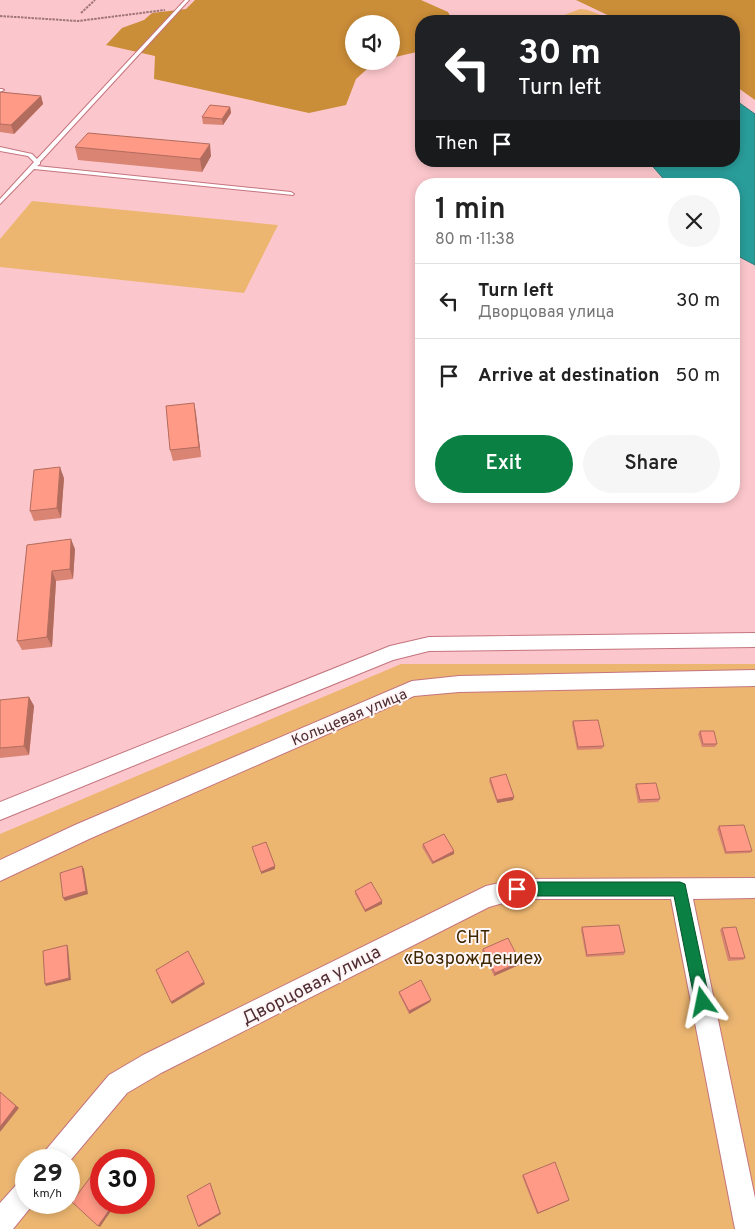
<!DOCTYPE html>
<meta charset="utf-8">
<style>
:root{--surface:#fff;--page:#f6f6f6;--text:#222;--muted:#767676;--line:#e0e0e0;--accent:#0b8043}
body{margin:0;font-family:Overpass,sans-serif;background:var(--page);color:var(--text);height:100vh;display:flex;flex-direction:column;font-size:19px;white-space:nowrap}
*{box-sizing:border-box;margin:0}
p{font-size:16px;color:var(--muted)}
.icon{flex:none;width:28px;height:28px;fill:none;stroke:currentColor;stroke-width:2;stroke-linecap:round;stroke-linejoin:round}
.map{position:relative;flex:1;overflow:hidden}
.panel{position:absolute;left:415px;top:178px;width:325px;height:325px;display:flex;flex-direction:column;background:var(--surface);border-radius:20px;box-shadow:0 2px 8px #0003}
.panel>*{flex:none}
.banner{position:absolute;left:415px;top:15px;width:325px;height:152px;border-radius:20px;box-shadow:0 2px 8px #0003;background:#202124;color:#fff;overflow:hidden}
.tools{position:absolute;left:345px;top:15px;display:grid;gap:10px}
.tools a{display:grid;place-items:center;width:55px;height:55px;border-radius:50%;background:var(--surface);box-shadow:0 2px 8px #0003;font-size:25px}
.speed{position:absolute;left:15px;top:1149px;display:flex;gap:10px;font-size:25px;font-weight:700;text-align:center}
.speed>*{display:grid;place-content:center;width:65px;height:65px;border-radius:50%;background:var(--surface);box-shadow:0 2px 8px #0003;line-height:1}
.speed small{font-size:12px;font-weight:400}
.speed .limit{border:8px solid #d22;background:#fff;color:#111}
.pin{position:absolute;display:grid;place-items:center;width:42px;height:42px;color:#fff;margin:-21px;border:2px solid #fff;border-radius:50%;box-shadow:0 1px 5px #0007}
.me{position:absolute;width:55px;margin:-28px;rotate:348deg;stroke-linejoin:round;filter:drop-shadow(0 0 4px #0008)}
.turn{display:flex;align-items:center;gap:18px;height:105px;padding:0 20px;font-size:22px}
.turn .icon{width:65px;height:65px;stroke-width:2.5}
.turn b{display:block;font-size:35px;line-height:42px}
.then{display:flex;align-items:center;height:48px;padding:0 20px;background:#0003;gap:10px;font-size:19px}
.round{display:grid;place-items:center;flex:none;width:52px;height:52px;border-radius:26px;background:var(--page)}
.overview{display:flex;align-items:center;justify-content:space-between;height:85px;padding:0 20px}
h1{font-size:30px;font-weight:600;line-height:38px}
.primary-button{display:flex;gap:10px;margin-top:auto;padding:10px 20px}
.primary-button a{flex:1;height:58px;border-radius:30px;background:var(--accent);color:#fff;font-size:20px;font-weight:600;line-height:58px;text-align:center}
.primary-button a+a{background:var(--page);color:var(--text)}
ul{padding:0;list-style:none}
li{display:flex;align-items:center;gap:15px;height:75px;padding:0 20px;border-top:1px solid var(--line)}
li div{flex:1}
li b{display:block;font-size:19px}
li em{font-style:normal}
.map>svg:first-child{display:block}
</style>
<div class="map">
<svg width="755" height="1229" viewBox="0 0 755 1229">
<rect width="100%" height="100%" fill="#fcc7cc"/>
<path fill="#ecb671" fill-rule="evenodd" d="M580 9 588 10 616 21H561L559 17Z
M32 201 278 225 244 293 0 267V239Z
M401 664H755V1229H0V834ZM26 1160H69V1202H26ZM101 1160H144V1202H101Z"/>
<path fill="#ca8d38" d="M195 0H421L448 12 453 21H421V51L391 58V24H354V61H376L356 79 346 105 309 113 154 79 155 56 106 45 122 28 144 20 152 13 186 9Z
M576 0H755V100L734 85V21H620Z"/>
<path fill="#299d9a" stroke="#347b7a" d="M734 99 755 114V265L734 254V184H668L648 161H734Z"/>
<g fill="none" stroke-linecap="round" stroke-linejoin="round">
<defs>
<path id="service" d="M185 0H189L40 162V164L37 166 291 192 294 194 293 195 34 169 0 204V199L34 162 28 156 0 151V147L32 154 37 159Z
M0 89H2L4 90 0 92Z"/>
<path id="minor" d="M755 633V647L429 651 393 660 0 820V802L390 646 429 637Z
M755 670V686L459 692 414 696 89 839 0 881V860L75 825 412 681 459 676Z
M755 878V898L693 899 755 1198V1229H735L671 899H517L489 907 161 1073 127 1093 69 1162V1160H41L45 1151 109 1075 143 1055 486 886 517 879Z
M26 1180V1202H35L13 1229H0V1203L17 1184Z"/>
</defs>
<use href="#service" stroke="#c4747e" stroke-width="2"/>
<use href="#minor" stroke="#c4747e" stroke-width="2"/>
<path stroke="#9f7579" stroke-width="2" stroke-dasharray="2.5 1" stroke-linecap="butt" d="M81 13 95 0
M0 16 78 21 165 10"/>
<use href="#service" fill="#fff" fill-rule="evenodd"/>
<use href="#minor" fill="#fff" fill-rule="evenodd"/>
</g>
<path fill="#da8473" d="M0 92 41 96 43 104 14 134 0 132Z
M230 107 231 113 223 125 203 124 202 117Z
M75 147 211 156 202 172 78 160Z
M194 403 201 457 173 461 170 450Z
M64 478 61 518 34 521 30 511Z
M27 545 75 549 73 579 56 581 52 647 22 650 17 641Z
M29 697 34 706 29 755 0 758V700Z
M573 721 604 746 602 749 577 750 572 724Z
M700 731 717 744 715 747H702L698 734Z
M490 778 514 797 513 800 497 803 489 781Z
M636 784 660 799 658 802 638 803 635 787Z
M719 826 752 851 750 853 725 854 717 829Z
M423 844 454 854 432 864 422 847Z
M355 891 382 904 365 912 355 894Z
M582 927 625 952 624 955 586 957 581 930Z
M722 928 745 958 743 960 728 961 720 930Z
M483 949 520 962 519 965 494 976 482 951Z
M399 992 430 1002 409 1014 399 994Z
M523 1175 569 1200 537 1214 522 1176Z"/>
<path fill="#b26c5e" d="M41 96 43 104 14 134 11 125Z
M230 107 231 113 223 125 222 119Z
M210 144 211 156 202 172 200 159Z
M194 403 196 413 201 457 199 447Z
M60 467 64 478 61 518 57 508Z
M71 539 75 549 73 579 70 569Z
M52 571 56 581 52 647 47 637Z
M29 697 34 706 29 755 24 746Z
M514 797 513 800 497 803V800Z
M454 851V854L432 864 433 862Z
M82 866 84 869 88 894 65 901 63 898Z
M275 866V869L261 874V872Z
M382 901V904L365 912V910Z
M67 945 68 947 71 980 46 986 45 984Z
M520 962 519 965 494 976 495 973Z
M204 982 205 984 172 1004 171 1002Z
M431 1000 430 1002 409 1014V1011Z
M0 1092 19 1108 0 1132Z
M210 1183 221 1214 199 1227 198 1226Z
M569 1200 568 1201 537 1214 538 1213Z
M115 1202H117L100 1227 98 1226Z"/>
<path fill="#fe9a86" stroke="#b26c5e" d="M0 92 41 96 11 125 0 124Z
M210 105 230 107 222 119 202 117Z
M88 133 210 144 200 159 75 147Z
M194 403 199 447 170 450 166 406Z
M60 467 57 508 30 511 34 470Z
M71 539 70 569 52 571 47 637 17 641 27 545Z
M29 697 24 746 0 748V700Z
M598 720 604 746 578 747 573 721Z
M700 731H714L717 744H703Z
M506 774 514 797 497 800 490 778Z
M656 783 660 799 640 800 636 784Z
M744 825 752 851 726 852 719 826Z
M444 834 454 851 433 862 423 844Z
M266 842 275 866 261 872 252 847Z
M82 866 86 891 63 898 60 873Z
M371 882 382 901 365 910 355 891Z
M619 925 625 952 587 955 582 927Z
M736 927 745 958H730L722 928Z
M508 938 520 962 495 973 483 949Z
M67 945 69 978 45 984 43 951Z
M188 951 204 982 171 1002 156 970Z
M421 980 431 1000 409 1011 399 992Z
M0 1092 16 1106 0 1127Z
M555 1162 569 1200 538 1213 523 1175Z
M100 1164 101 1165V1202H115L98 1226 72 1202Z
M210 1183 220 1213 198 1226 187 1196Z"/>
<path fill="#0b8043" stroke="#07532c" d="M517 882H680L685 884 710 1002 708 1008 703 1010 697 1008 695 1002 674 896H517L512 894 510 889 512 884Z"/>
<g text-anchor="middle" stroke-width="4" stroke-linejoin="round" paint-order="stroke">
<g font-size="15" fill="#4f2d31" stroke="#fef5f6">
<text transform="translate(349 717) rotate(-23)" y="5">Кольцевая улица</text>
</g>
<g font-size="18" fill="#3e2601" stroke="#fef5f6">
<text x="473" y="943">СНТ<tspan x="473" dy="21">«Возрождение»</tspan></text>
</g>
<g font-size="18" fill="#4f2d31" stroke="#fef5f6">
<text transform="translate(311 985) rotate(-27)" y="6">Дворцовая улица</text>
</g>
</g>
</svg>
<div class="tools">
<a><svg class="icon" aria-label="sound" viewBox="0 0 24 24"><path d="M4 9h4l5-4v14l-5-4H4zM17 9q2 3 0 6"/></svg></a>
</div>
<div class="speed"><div>29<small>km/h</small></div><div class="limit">30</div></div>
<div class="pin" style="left:517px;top:889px;background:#d93025"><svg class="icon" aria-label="arrive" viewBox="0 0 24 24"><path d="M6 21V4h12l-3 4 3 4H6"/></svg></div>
<svg class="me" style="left:703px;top:1002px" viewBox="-20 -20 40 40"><path d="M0-17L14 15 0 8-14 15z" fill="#0b8043" stroke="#fff" stroke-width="4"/></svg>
<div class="banner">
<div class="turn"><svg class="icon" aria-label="left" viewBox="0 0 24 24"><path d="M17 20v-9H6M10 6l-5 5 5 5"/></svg><div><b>30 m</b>Turn left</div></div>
<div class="then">Then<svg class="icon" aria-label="arrive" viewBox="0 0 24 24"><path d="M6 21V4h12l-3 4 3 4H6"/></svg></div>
</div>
<section class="panel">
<div class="overview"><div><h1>1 min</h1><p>80 m · 11:38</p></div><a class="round"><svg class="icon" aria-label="close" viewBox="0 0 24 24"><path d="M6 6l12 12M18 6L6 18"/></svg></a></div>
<ul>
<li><svg class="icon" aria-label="left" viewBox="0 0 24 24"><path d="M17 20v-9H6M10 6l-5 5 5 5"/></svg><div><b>Turn left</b><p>Дворцовая улица</p></div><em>30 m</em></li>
<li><svg class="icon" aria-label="arrive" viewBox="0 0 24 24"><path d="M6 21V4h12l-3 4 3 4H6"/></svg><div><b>Arrive at destination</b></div><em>50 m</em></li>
</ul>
<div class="primary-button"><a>Exit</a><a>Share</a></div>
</section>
</div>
